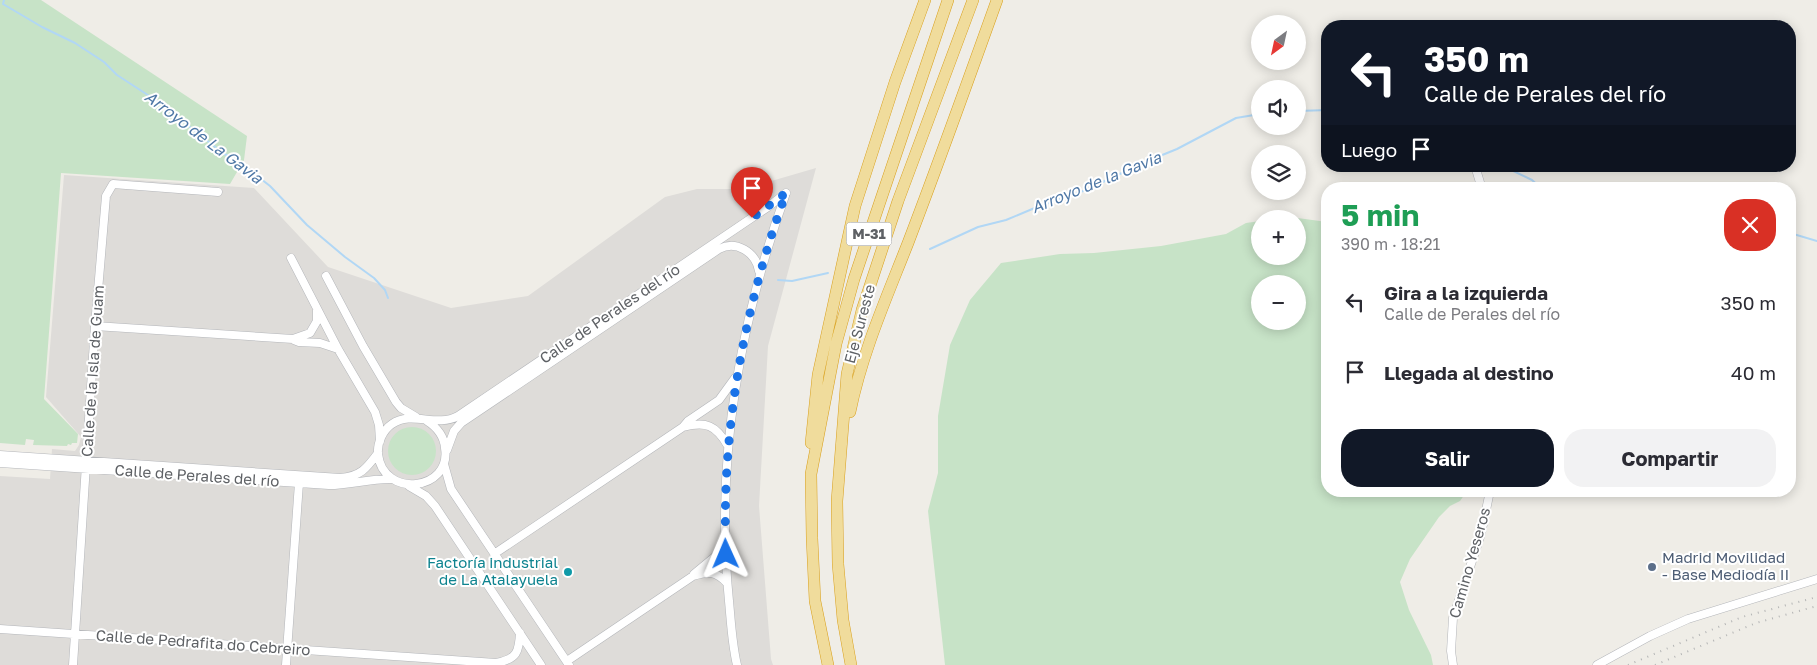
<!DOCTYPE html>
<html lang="es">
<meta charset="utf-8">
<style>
:root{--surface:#fff;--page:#f2f2f3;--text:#2b2b33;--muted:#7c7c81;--accent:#111827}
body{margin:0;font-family:"Golos Text",sans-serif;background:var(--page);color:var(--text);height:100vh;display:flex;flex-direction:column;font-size:19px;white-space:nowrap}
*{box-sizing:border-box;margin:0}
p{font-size:16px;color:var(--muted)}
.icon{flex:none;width:28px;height:28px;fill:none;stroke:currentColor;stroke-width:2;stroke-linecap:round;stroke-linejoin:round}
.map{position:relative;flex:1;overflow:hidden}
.panel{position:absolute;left:1321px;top:182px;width:475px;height:315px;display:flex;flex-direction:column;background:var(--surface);border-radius:20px;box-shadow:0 2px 12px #0003}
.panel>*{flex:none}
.hud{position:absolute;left:1321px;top:20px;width:475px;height:152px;border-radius:20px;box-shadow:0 2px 12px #0003;background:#111827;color:#fff;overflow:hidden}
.needle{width:32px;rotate:213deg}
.tools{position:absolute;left:1251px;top:15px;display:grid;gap:10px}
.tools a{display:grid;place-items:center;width:55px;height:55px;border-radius:50%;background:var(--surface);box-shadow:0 2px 12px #0003;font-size:25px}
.pin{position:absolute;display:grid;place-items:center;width:42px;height:42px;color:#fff;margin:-51px -21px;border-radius:50% 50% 50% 0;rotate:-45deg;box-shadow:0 0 5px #0007}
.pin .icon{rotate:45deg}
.me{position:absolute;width:55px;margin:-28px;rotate:359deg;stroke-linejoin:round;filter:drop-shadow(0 0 4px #0008)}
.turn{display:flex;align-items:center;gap:18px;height:105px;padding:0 20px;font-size:22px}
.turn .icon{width:65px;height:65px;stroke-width:2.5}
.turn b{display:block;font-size:35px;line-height:42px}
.then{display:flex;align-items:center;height:48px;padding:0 20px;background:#0003;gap:10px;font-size:19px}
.round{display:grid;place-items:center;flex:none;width:52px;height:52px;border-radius:20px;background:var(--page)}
.summary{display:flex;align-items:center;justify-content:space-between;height:85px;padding:0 20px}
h1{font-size:30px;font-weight:700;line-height:38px;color:#1e9e55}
.primary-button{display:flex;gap:10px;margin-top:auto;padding:10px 20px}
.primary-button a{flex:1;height:58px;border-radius:20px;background:var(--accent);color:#fff;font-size:20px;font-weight:700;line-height:58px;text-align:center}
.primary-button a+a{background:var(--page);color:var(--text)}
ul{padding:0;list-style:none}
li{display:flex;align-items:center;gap:15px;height:70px;padding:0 20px}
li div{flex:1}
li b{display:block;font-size:19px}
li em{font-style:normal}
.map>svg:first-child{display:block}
</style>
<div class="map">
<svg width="1817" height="665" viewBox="0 0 1817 665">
<rect width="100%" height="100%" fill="#efede7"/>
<path fill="#dedcd9" d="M816 168 768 346 759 506 771 659 773 665H0V476L50 479 52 449 75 451 79 445 81 437 46 397 64 175 254 188 328 267 451 308 528 296 665 197 697 189H744Z"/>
<path fill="#c7e3c7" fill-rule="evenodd" d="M0 0H41L247 136 244 160 230 184 61 173 44 399 78 434 77 443H72L71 445 68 444 67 446 33 445 34 440 26 439 25 445 0 443Z
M1283 216 1327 222 1328 491H1467L1460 501 1450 506 1439 517 1410 559 1400 582 1409 610 1431 655 1433 665H945L928 511 938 473V416L950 345 970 300 1001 263 1060 254 1094 253 1161 246 1226 234 1246 223 1260 221V256H1298V219H1271ZM1260 284H1298V321H1260Z
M388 451a24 24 0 1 1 48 0a24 24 0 1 1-48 0Z"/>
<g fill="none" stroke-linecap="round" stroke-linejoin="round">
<path stroke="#b1d7f5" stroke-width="2" d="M4 0 3 4 42 27 75 43 104 62 117 75 157 101 224 154 234 158 270 186 307 225 345 257 374 278 385 290 388 298
M1298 111 1328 110
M1503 166 1532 180 1542 189
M1790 233 1817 241
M930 249 978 227 1006 220 1037 207 1086 190 1145 162 1177 149 1236 118 1260 114
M778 280 792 281 828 273"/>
<defs>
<path id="minor" d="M1475 166 1482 189
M291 258 338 349 375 412 379 425 380 441
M326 276 363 346 396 402 401 408 416 417
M95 326 293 339 310 333 317 321V310
M294 340 299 342 320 343 338 349
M427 421C438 428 444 436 445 448 452 491 383 499 378 454 377 443 383 430 392 424 412 410 436 428 458 416L768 207 786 193
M683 427C706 421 716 425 728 446
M447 450 454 431 461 423 719 249C736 240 756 252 759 271
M0 455 340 478C361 476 366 469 378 453
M0 463 329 485C351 485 371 478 393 479
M444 464 451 489 569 665
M409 486 426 496 435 506 541 665
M494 554 683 427 688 421 719 400 735 378
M694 574 717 555 724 541
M0 629 496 663C517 659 519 652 520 633
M567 661 693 576C708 571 716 571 727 583
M73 665 95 326 106 196 113 184 218 192
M286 665 299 483
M737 665C732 644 731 622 729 601 715 462 739 324 786 193
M1453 665 1451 651 1453 618 1481 534 1490 491
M1597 665 1650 636 1688 619 1817 579"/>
<path id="highway" d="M850 412C862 353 886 299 908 243 939 162 968 81 997 0
M811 443 818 375 855 206 895 82 925 0
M828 665 815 601 812 538 811 474 836 344 854 279 948 0
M851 665 843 620 838 564 837 501 847 374 862 310 898 201 973 0"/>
</defs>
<use href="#minor" stroke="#b4b6ba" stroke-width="9"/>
<use href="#highway" stroke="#d9a01c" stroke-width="12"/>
<use href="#minor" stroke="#fff" stroke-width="8"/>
<use href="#highway" stroke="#f0dc9c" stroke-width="11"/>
<path stroke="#b4b5b5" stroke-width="2" stroke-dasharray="1 6" stroke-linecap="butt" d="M1628 665 1742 617 1817 597
M1655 665 1756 623 1817 606"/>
</g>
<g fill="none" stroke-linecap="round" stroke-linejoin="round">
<path stroke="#1a73e8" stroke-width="9" stroke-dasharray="0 16.2" d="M726 554C721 431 744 308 786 193L752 218"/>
</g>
<circle fill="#5c6f8a" stroke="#fff" stroke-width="2" cx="1652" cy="567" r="5"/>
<circle fill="#0f9aa8" stroke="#fff" stroke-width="2" cx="568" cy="572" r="5"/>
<g text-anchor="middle" stroke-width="4" stroke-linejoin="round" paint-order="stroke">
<rect fill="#fff" stroke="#8e9093" stroke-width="1" x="846.5" y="222.5" width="45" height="23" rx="4"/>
<g font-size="14" font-weight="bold" fill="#5e6165">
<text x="869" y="239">M-31</text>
</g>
<g font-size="15" fill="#5e6165" stroke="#fff">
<text transform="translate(610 314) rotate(-34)" y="5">Calle de Perales del río</text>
<text transform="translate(860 324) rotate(-75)" y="5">Eje Sureste</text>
<text transform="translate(93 371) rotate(-86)" y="5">Calle de la Isla de Guam</text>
<text transform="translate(197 476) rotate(4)" y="5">Calle de Perales del río</text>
<text transform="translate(1470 563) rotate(-74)" y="5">Camino Yeseros</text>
<text transform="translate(203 643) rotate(4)" y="5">Calle de Pedrafita do Cebreiro</text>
</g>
<g font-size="15" fill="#4e5e75" stroke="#fff" text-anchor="start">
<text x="1662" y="563">Madrid Movilidad<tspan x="1662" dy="17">- Base Mediodía II</tspan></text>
</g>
<g font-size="15" fill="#0d838f" stroke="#fff" text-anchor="end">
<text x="558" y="568">Factoría industrial<tspan x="558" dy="17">de La Atalayuela</tspan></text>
</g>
<g font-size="16" font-style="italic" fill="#4f78a6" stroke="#fff">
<text transform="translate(204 137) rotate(37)" y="6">Arroyo de La Gavia</text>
<text transform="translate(1096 182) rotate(-22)" y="6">Arroyo de la Gavia</text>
</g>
</g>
</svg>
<div class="tools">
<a><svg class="needle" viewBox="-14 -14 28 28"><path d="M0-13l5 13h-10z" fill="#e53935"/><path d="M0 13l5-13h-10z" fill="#7c7c81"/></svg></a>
<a><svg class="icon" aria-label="sound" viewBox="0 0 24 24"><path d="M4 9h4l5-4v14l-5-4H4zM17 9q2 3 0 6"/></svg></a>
<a><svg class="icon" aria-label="layers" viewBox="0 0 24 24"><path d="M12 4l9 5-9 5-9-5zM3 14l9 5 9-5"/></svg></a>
<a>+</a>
<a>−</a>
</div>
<div class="pin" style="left:752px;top:218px;background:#d93025"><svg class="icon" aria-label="arrive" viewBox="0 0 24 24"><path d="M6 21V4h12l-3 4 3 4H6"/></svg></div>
<svg class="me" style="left:726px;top:554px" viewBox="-20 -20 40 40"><path d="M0-17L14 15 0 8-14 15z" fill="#1a73e8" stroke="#fff" stroke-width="4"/></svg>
<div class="hud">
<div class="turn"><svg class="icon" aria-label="left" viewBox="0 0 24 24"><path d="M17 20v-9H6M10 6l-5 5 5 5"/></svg><div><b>350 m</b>Calle de Perales del río</div></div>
<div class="then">Luego<svg class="icon" aria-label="arrive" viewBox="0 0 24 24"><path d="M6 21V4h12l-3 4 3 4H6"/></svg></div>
</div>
<section class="panel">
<div class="summary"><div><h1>5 min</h1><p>390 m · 18:21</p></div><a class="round" style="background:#d93025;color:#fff"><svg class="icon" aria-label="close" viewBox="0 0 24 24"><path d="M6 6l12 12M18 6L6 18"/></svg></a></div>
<ul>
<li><svg class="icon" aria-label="left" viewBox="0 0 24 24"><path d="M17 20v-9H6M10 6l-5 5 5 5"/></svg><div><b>Gira a la izquierda</b><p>Calle de Perales del río</p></div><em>350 m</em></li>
<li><svg class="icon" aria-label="arrive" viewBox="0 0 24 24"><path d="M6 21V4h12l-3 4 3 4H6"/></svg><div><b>Llegada al destino</b></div><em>40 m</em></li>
</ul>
<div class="primary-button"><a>Salir</a><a>Compartir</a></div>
</section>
</div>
